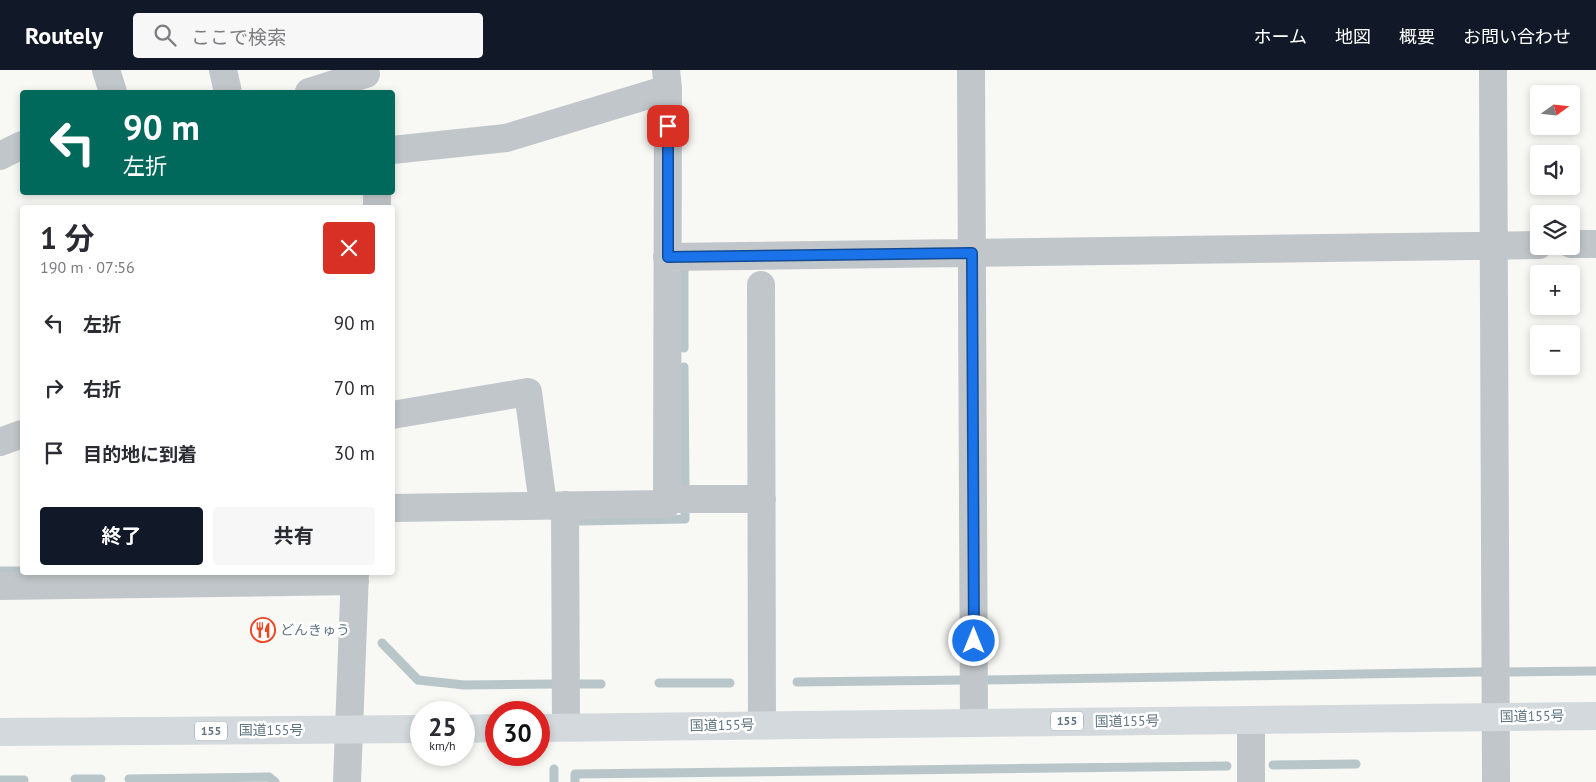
<!DOCTYPE html>
<html lang="ja">
<meta charset="utf-8">
<style>
:root{--surface:#fff;--page:#f7f7f7;--text:#2b2b33;--muted:#7c7c81;--accent:#111827}
body{margin:0;font-family:"PT Sans","Noto Sans JP",sans-serif;background:var(--page);color:var(--text);height:100vh;display:flex;flex-direction:column;font-size:19px;white-space:nowrap}
*{box-sizing:border-box;margin:0}
p{font-size:16px;color:var(--muted)}
.icon{flex:none;width:28px;height:28px;fill:none;stroke:currentColor;stroke-width:2;stroke-linecap:round;stroke-linejoin:round}
.map{position:relative;flex:1;overflow:hidden}
.drawer{position:absolute;left:20px;top:135px;width:375px;height:370px;display:flex;flex-direction:column;background:var(--surface);border-radius:5px;box-shadow:0 2px 8px #0003}
.drawer>*{flex:none}
.banner{position:absolute;left:20px;top:20px;width:375px;height:105px;border-radius:5px;box-shadow:0 2px 8px #0003;background:#00695c;color:#fff;overflow:hidden}
.needle{width:32px;rotate:75deg}
.tools{position:absolute;left:1530px;top:15px;display:grid;gap:10px}
.tools a{display:grid;place-items:center;width:50px;height:50px;border-radius:5px;background:var(--surface);box-shadow:0 2px 8px #0003;font-size:25px}
.speed{position:absolute;left:410px;top:631px;display:flex;gap:10px;font-size:25px;font-weight:700;text-align:center}
.speed>*{display:grid;place-content:center;width:65px;height:65px;border-radius:50%;background:var(--surface);box-shadow:0 2px 8px #0003;line-height:1}
.speed small{font-size:12px;font-weight:400}
.speed .limit{border:8px solid #d22;background:#fff;color:#111}
.pin{position:absolute;display:grid;place-items:center;width:42px;height:42px;color:#fff;margin:-21px;border-radius:10px;box-shadow:0 2px 8px #0006}
.me{position:absolute;width:55px;margin:-28px;rotate:0deg;stroke-linejoin:round;filter:drop-shadow(0 0 4px #0008)}
.turn{display:flex;align-items:center;gap:18px;height:105px;padding:0 20px;font-size:22px}
.turn .icon{width:65px;height:65px;stroke-width:2.5}
.turn b{display:block;font-size:35px;line-height:42px}
.round{display:grid;place-items:center;flex:none;width:52px;height:52px;border-radius:5px;background:var(--page)}
.headline{display:flex;align-items:center;justify-content:space-between;height:85px;padding:0 20px}
h1{font-size:30px;font-weight:700;line-height:38px}
.primary-button{display:flex;gap:10px;margin-top:auto;padding:10px 20px}
.primary-button a{flex:1;height:58px;border-radius:5px;background:var(--accent);color:#fff;font-size:20px;font-weight:700;line-height:58px;text-align:center}
.primary-button a+a{background:var(--page);color:var(--text)}
ul{padding:0;list-style:none}
li{display:flex;align-items:center;gap:15px;height:65px;padding:0 20px}
li div{flex:1}
li b{display:block;font-size:19px}
li em{font-style:normal}
header{display:flex;align-items:center;gap:30px;box-sizing:border-box;height:70px;padding:0 25px;background:var(--accent);color:#fff}
header strong{font-size:24px}
nav{display:flex;gap:28px;margin-inline-start:auto;font-size:18px}
.search{width:350px;height:45px;background:var(--page);display:flex;align-items:center;gap:12px;box-sizing:border-box;padding:0 18px;border-radius:5px;color:var(--muted);font-size:19px}
.map>svg:first-child{display:block}
</style>
<header>
<strong>Routely</strong>
<div class="search"><svg class="icon" aria-label="search" viewBox="0 0 24 24"><circle cx="10" cy="10" r="6"/><path d="M15 15l6 6"/></svg>ここで検索</div>
<nav><a>ホーム</a><a>地図</a><a>概要</a><a>お問い合わせ</a></nav>
</header>
<div class="map">
<svg width="1596" height="712" viewBox="0 0 1596 712">
<rect width="100%" height="100%" fill="#f8f8f5"/>
<g fill="none" stroke-linecap="round" stroke-linejoin="round">
<path stroke="#b8c6c9" stroke-width="9" d="M684 197V278
M684 297 685 420
M581 451 685 449V440
M0 501H22
M382 573 418 610 464 615 554 614
M1507 602 1596 601
M986 610 1481 602
M797 612 964 610
M659 613H730
M573 614H601
M1273 695 1356 694
M75 709H101
M129 709 269 707 275 712
M0 710H24
M554 712V699
M575 712V704L1227 696"/>
<path stroke="#c1c6ca" stroke-width="28" d="M106 0 113 22
M223 0 228 22
M971 0 974 652
M1493 0 1496 712
M309 22 366 4
M392 80 506 68 668 19
M0 86 22 75
M377 138V122
M1571 174H1596
M667 187 1539 175
M761 215 762 655
M392 345 528 322 543 435
M0 372 22 364
M667 429H762
M565 435 566 657
M392 438 667 434 668 19 666 0
M0 516 355 511
M1251 650V712
M347 712 355 502"/>
<path stroke="#d3d9dc" stroke-width="28" d="M539 658 1596 646
M464 659 496 658
M0 662 421 659"/>
</g>
<g fill="none" stroke-linecap="round" stroke-linejoin="round">
<defs>
<path id="route" d="M668 56V187L972 183 974 571"/>
</defs>
<use href="#route" stroke="#114b97" stroke-width="12"/>
<use href="#route" stroke="#1a73e8" stroke-width="9"/>
</g>
<defs>
<symbol id="restaurant-ring" viewBox="-11 -11 22 22"><circle r="9.5" fill="#fff" stroke="#ec4522" stroke-width="1.5"/><path d="M-5-6h1v4h1v-4h1v4h1v-4h1v5L-1.5 .5V6h-2V.5L-5-1ZM5-6V6H3V1.5H1.5Q1.5-4 5-6Z" fill="#ec4522"/></symbol>
</defs>
<g fill-rule="evenodd">
<use href="#restaurant-ring" x="249" y="546" width="28" height="28"/>
</g>
<g text-anchor="middle" stroke-width="5" stroke-linejoin="round" paint-order="stroke">
<g fill="#fff" stroke="#919fa8" stroke-width="1">
<rect x="1051" y="641.5" width="32" height="19" rx="4"/>
<rect x="195" y="651.5" width="32" height="19" rx="4"/>
</g>
<g font-size="12" font-weight="bold" fill="#627682">
<text x="1067" y="655">155</text>
<text x="211" y="665">155</text>
</g>
<g font-size="14" fill="#627682" stroke="#fff" text-anchor="start">
<text x="280" y="565">どんきゅう</text>
</g>
<g font-size="14" fill="#627682" stroke="#fff">
<text transform="translate(1532 646) rotate(-1)" y="5">国道155号</text>
<text transform="translate(1127 651) rotate(-1)" y="5">国道155号</text>
<text transform="translate(722 655) rotate(-1)" y="5">国道155号</text>
<text x="271" y="665">国道155号</text>
</g>
</g>
</svg>
<div class="tools">
<a><svg class="needle" viewBox="-14 -14 28 28"><path d="M0-13l5 13h-10z" fill="#e53935"/><path d="M0 13l5-13h-10z" fill="#7c7c81"/></svg></a>
<a><svg class="icon" aria-label="sound" viewBox="0 0 24 24"><path d="M4 9h4l5-4v14l-5-4H4zM17 9q2 3 0 6"/></svg></a>
<a><svg class="icon" aria-label="layers" viewBox="0 0 24 24"><path d="M12 4l9 5-9 5-9-5zM3 14l9 5 9-5"/></svg></a>
<a>+</a>
<a>−</a>
</div>
<div class="speed"><div>25<small>km/h</small></div><div class="limit">30</div></div>
<div class="pin" style="left:668px;top:56px;background:#d93025"><svg class="icon" aria-label="arrive" viewBox="0 0 24 24"><path d="M6 21V4h12l-3 4 3 4H6"/></svg></div>
<svg class="me" style="left:974px;top:571px" viewBox="-20 -20 40 40"><circle r="17" fill="#1a73e8" stroke="#fff" stroke-width="3"/><path d="M0-11L8 9 0 5-8 9z" fill="#fff"/></svg>
<div class="banner">
<div class="turn"><svg class="icon" aria-label="left" viewBox="0 0 24 24"><path d="M17 20v-9H6M10 6l-5 5 5 5"/></svg><div><b>90 m</b>左折</div></div>
</div>
<section class="drawer">
<div class="headline"><div><h1>1 分</h1><p>190 m · 07:56</p></div><a class="round" style="background:#d93025;color:#fff"><svg class="icon" aria-label="close" viewBox="0 0 24 24"><path d="M6 6l12 12M18 6L6 18"/></svg></a></div>
<ul>
<li><svg class="icon" aria-label="left" viewBox="0 0 24 24"><path d="M17 20v-9H6M10 6l-5 5 5 5"/></svg><div><b>左折</b></div><em>90 m</em></li>
<li><svg class="icon" aria-label="right" viewBox="0 0 24 24"><path d="M7 20v-9h11M14 6l5 5-5 5"/></svg><div><b>右折</b></div><em>70 m</em></li>
<li><svg class="icon" aria-label="arrive" viewBox="0 0 24 24"><path d="M6 21V4h12l-3 4 3 4H6"/></svg><div><b>目的地に到着</b></div><em>30 m</em></li>
</ul>
<div class="primary-button"><a>終了</a><a>共有</a></div>
</section>
</div>
